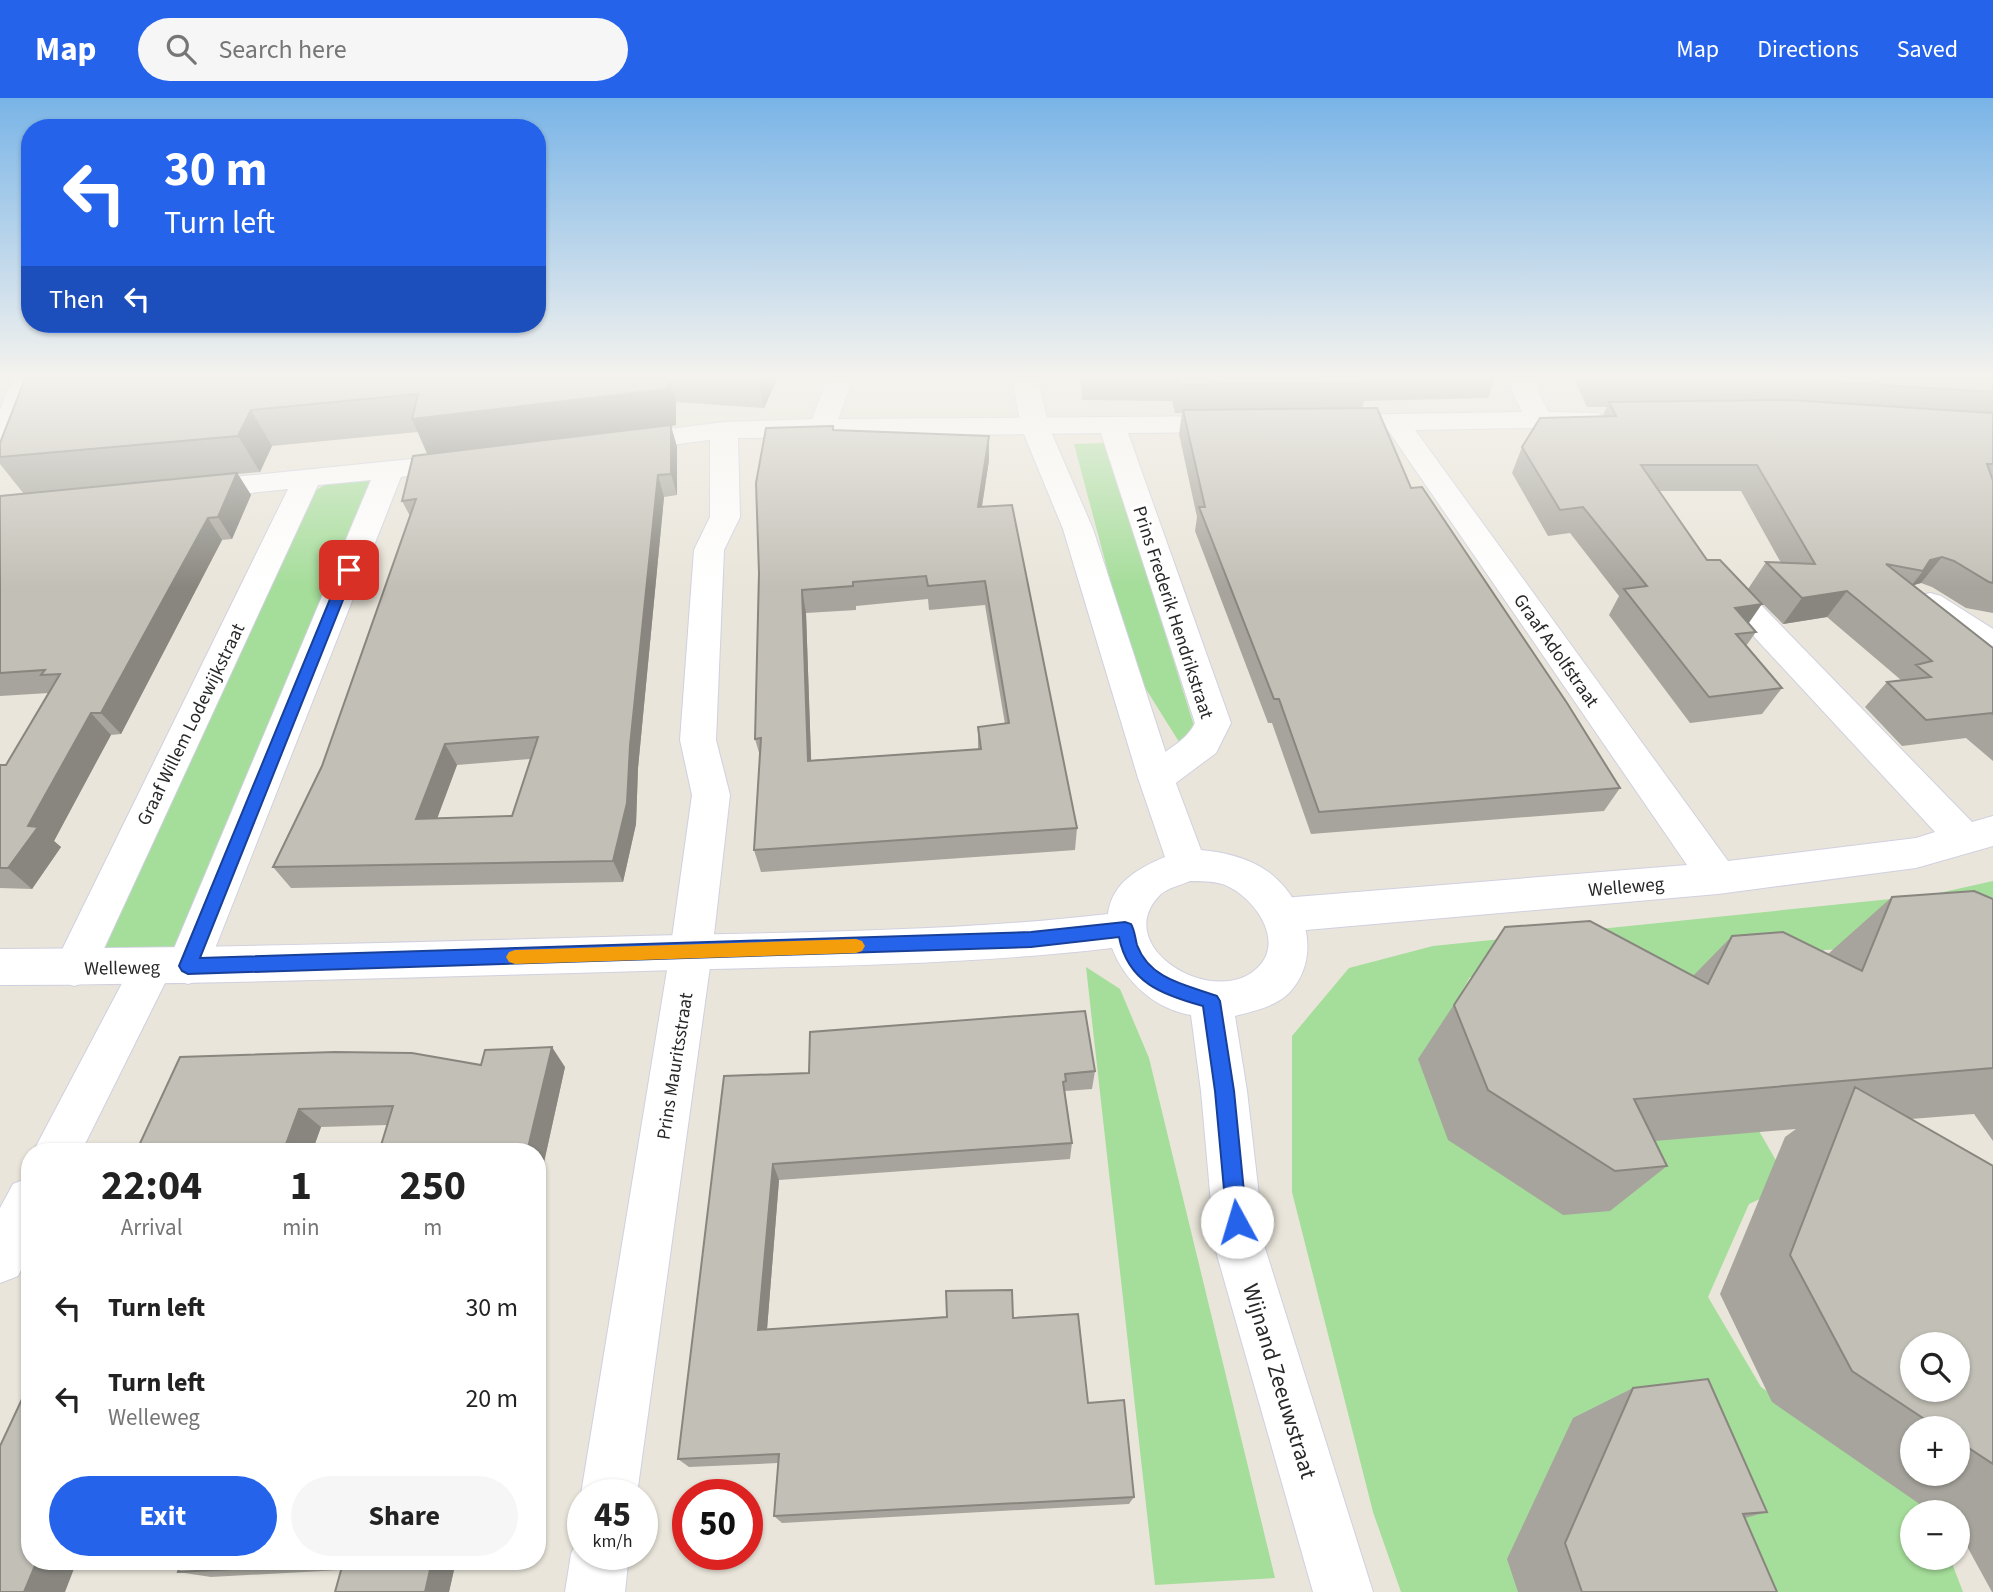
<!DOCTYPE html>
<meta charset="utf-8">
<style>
:root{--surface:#fff;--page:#f6f6f6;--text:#222;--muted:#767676;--accent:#2563eb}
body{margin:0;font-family:"Source Sans 3",sans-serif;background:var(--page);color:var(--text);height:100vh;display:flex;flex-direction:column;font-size:26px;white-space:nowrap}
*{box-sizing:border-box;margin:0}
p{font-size:23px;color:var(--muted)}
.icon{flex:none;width:38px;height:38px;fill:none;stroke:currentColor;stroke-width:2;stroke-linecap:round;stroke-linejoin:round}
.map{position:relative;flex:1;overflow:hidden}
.details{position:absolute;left:21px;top:1045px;width:525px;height:427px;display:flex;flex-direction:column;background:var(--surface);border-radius:28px;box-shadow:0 2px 5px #0004}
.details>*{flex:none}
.top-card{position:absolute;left:21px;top:21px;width:525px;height:214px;border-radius:28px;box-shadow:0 2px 5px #0004;background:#2563eb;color:#fff;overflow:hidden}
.fabs{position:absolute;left:1900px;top:1234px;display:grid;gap:14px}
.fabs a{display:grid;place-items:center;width:70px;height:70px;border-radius:50%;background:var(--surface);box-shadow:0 2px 5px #0004;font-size:35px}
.speed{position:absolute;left:567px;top:1381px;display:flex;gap:14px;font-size:35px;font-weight:700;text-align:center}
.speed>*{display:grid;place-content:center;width:91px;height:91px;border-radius:50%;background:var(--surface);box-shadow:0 2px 5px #0004;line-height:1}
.speed small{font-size:18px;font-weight:400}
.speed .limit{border:10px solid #d22;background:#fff;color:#111}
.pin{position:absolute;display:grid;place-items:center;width:60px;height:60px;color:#fff;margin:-30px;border-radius:14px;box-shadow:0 4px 10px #0006}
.me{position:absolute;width:77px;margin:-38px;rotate:354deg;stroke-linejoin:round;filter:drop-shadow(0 0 5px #0008)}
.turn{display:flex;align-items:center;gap:24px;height:147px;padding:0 28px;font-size:32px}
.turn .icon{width:91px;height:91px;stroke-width:2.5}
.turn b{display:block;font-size:49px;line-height:60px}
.then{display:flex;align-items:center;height:66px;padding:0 28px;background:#0003;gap:14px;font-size:26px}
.eta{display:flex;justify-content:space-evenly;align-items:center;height:119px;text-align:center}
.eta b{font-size:42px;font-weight:700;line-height:49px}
.action{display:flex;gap:14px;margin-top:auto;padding:14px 28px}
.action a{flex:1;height:80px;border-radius:42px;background:var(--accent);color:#fff;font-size:28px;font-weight:700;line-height:80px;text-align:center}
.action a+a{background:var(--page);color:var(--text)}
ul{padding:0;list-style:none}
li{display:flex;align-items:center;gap:21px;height:91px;padding:0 28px}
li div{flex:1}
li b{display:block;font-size:26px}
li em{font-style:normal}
header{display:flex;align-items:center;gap:42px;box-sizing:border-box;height:98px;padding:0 35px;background:var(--accent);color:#fff}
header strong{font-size:33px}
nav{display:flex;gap:38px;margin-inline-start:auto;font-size:24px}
.search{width:490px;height:63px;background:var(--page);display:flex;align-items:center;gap:18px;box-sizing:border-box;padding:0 24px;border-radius:38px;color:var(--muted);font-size:26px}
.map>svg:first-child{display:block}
</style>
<header>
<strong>Map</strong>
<div class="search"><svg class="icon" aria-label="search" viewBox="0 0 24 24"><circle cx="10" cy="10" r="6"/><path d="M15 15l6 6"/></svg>Search here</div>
<nav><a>Map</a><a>Directions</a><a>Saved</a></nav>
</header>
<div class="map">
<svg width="1993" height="1494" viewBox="0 0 1993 1494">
<rect width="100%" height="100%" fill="#e9e5da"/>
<path fill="#a5dd9a" d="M1105 345 1195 631 1181 647 1134 572 1074 346Z
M378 381 192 849 104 851 315 393 326 386Z
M1993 783V887L1913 848 1824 852 1795 907 1547 873 1470 879 1432 947 1597 1034 1755 1026 1790 1087 1749 1106 1708 1199 1761 1289 1929 1403 1933 1414H1913V1460H1950L1963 1494H1401L1373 1414 1292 1094V938L1349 870 1433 848 1930 797Z
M1086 869 1120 891 1149 960 1275 1480 1155 1487Z"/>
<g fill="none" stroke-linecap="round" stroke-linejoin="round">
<defs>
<path id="minor" d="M12 281H38L14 348 10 354 0 356V312Z
M827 281H853L838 321 1233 318 1243 320 1246 326 1243 332 1233 334 1128 335 1231 625 1216 655 1169 690 1156 694 1143 690 1138 680C1151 656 1183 650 1195 625L1101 335 738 340 740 419 724 452 716 642 730 697 712 854 637 1396H583V1401L581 1396 670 854 692 697 680 642 694 452 710 419V342L622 353 612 351 608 345 612 339 622 337 724 324 812 321Z
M1510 281H1536L1539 296 1549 314 1599 315 1603 321 1599 327 1590 329 1415 332 1728 763 1916 740 1935 734 1708 489 1703 482 1708 475 1719 472 1730 475 1972 724 1993 718V748L1916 770 1718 796 1283 834 1269 829 1263 817 1269 805 1283 800 1687 767 1388 332 1331 333 1321 331 1318 325 1321 319 1331 317 1522 314 1513 296Z
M461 356 471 358 475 364 471 370 401 379 203 881 188 886 173 881 170 875 81 1054H33L138 855 153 850 168 855 170 860 371 382 318 387 89 883 74 888 59 883 53 870 288 391 194 401 184 398 180 392 184 386 194 383Z
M1930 495 1941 498 1993 531V556C1970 550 1927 526 1914 505L1919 498Z
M30 1079V1154L18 1178 0 1185V1110L13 1086Z
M583 1434V1456H629L625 1494H565L571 1456 580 1436Z"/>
<path id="secondary" d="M1012 281H1038L1049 329 1093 431 1174 680 1201 752C1223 754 1249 760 1267 773 1305 800 1324 858 1289 895 1275 909 1253 913 1235 918L1247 993 1265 1150 1373 1494H1313L1215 1150 1201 993 1191 917C1155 911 1125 884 1112 850 957 868 799 868 643 873 429 879 214 886 0 887V851C214 850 427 844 641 838 796 834 954 834 1108 816 1112 784 1139 770 1165 759L1138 680 1063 431 1021 329ZM1190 783C1201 783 1212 783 1222 786 1250 795 1284 838 1261 866 1220 916 1106 849 1161 796 1168 790 1181 787 1190 783Z"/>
</defs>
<use href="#minor" stroke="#d0d0e0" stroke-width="2"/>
<use href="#secondary" stroke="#d0d0e0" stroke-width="2"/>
<use href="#minor" fill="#fff" fill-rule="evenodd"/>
<use href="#secondary" fill="#fff" fill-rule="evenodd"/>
</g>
<path fill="#a7a49d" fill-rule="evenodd" d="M25 281H777L764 310 676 304V327L671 328 677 349V397L664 399 638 670 636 726 623 784 291 790 273 769 322 668 410 418 402 403 428 356 418 334 272 348 260 374 238 376 251 397 232 441 222 442 121 636 111 637 97 662 54 743 61 749 32 791 0 790V667H6L49 595 0 598V398L24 396 0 366V345ZM530 661 512 718 437 721 457 667Z
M1081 281H1495L1488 300 1364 303 1362 310 1411 390 1620 690 1604 713 1311 736 1272 625H1268L1195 433 1197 419 1179 336 1182 315H1175L1172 303 1082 302Z
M1574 281H1993V515L1966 510 1932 489 1921 485 1913 487 1993 550V663L1966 640 1902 648 1865 609 1887 584 1901 582 1827 519 1783 526 1748 491 1766 464 1781 465 1741 393H1659L1748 526 1756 534 1746 548 1782 590 1762 616 1690 625 1609 517 1619 498 1570 435 1548 438 1512 375 1522 349 1602 319 1607 309H1587Z
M833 328 834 332 989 362 982 409 1077 730 1075 752 761 774 754 752 760 658 755 641ZM928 501 929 512 985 507 1005 626 978 629V651L811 662 806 515 856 512V508Z
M1892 799 1993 801V1043L1974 1016 1911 1021 1993 1068V1494H1992L1958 1432V1414H1949L1943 1404 1921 1407 1772 1304 1720 1196 1785 1039 1796 1031 1655 1043 1667 1068 1610 1113 1563 1117 1448 1042 1418 961 1505 829 1693 878 1732 838 1828 856ZM1913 1330H1958V1376H1913Z
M180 959 481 967 565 969 537 1096V1054L387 1027 321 1029 312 1054H136Z
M1095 973 1092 991 1065 993 1072 1045 1070 1061 779 1082 767 1231 1013 1220 1088 1305 1134 1399 1129 1406 782 1425 774 1418 778 1365 689 1369 678 1361 724 978Z
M1633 1290 1767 1414 1745 1420 1777 1494H1518L1507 1461 1573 1320Z
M182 1463H456L449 1494 341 1472 211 1479 178 1474Z"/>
<path fill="#88867f" d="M667 281H670L676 304V327L671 328 677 349V397L671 376 428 358 412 321Z
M758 281H777L764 310Z
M251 312 272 348 260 374 238 338Z
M989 338V362L978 433V409Z
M237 375 251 397 232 441 218 419Z
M658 377 664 399 638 670 636 726 623 784 613 763Z
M208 420 222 442 121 636 101 615Z
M1942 459 1921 485 1911 488 1923 473 1930 462Z
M802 492 806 515 812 686 808 663Z
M1847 493 1827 519 1783 526 1802 500Z
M1762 506 1744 532 1735 510Z
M91 615 111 637 54 743 61 749 32 791 8 770 28 728Z
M445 646 457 667 429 742 416 721Z
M552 949 565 969 537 1096V1054H527Z
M299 1011 321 1029 312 1054H283Z
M773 1066 779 1082 766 1244 758 1232Z
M37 1463H77L65 1494H24Z
M432 1463H456L449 1494H425Z"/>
<path fill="#c2bfb6" stroke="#88867f" stroke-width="2" fill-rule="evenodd" d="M25 281H667V291L412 321 418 296 251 312 238 338 0 359V345Z
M1178 281H1368L1370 284 1179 287Z
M1597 281H1993V294L1789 281 1598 283Z
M1790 302 1993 315V366H1987L1993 383V485L1989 484 1954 463 1942 459 1930 462 1923 473 1886 466 1993 550V616L1992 615 1926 622 1887 584 1931 579 1916 567 1932 563 1847 493 1802 500 1766 464 1815 466 1757 367H1641L1707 462H1720L1762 506 1735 510 1756 534 1736 536 1782 590 1709 599 1624 491 1647 488 1583 409 1560 412 1522 349 1540 320 1616 318 1609 304Z
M1377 310 1411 390 1422 389 1567 605 1620 690 1319 714 1279 601H1274L1199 409H1205L1183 312Z
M671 327V376L658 377 630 648 627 705 613 763 273 769 322 668 416 401 402 403 413 358ZM538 639 512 718 416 721 445 646Z
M833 328V332L989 338 978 409 1012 407 1077 730 754 752 761 640 755 641 759 475 756 385 766 330ZM926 478 928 488 985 483 1009 625 978 629 981 651 808 663 802 492 853 488V484Z
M237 375 218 419 208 420 101 615H91L28 728 38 729 8 770H0V667H6L60 576 41 577 45 572 0 575V398Z
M1974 793 1993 801V970L1634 1001 1667 1068 1615 1073 1488 992 1454 907 1505 829 1590 823 1708 886 1732 838 1783 834 1862 873 1892 799Z
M1085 913 1095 973 1065 976 1066 983 1063 984 1072 1045 773 1066 758 1232 947 1219 946 1193 1012 1192 1013 1220 1078 1216 1088 1305 1124 1302 1134 1399 774 1418 779 1356 678 1361 724 978 809 975 810 934Z
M552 949 527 1054H379L393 1008 299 1011 283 1054H136L180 959 335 954 412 955 481 967 485 952Z
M1855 989 1993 1068V1366L1958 1343V1330H1938L1852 1273 1790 1157ZM1913 1246H1958V1292H1913Z
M1708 1281 1767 1414 1743 1416 1777 1494H1582L1565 1445 1633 1290Z
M30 1284V1463H37L24 1494H0V1348Z
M182 1463H432L425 1494H335L343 1465 178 1474Z"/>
<linearGradient id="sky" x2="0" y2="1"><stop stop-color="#79b4e7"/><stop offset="0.57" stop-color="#f5f3ee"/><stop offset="1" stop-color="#f5f3ee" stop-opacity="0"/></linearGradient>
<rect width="1993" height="490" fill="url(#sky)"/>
<path fill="#2563eb" stroke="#184099" stroke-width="2" d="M349 468 355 472 200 860 1031 834 1125 824 1131 826C1135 833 1135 840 1137 847 1150 882 1187 887 1217 898L1220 903 1234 993 1247 1124 1244 1131 1237 1134 1230 1131 1227 1124 1215 993 1203 908C1163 897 1128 885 1119 839L1031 849 188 876 182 873 179 868 342 472Z"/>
<path fill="#f59e0b" d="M856 841 862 843 865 848 862 853 856 855 515 866 509 864 506 859 509 854 515 852Z"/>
<g text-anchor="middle" stroke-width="7" stroke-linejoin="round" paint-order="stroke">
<g font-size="19" fill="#282828" stroke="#fff">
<text transform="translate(1174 514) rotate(72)" y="7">Prins Frederik Hendrikstraat</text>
<text transform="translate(1557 552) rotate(55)" y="7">Graaf Adolfstraat</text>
<text transform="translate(190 626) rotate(-64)" y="7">Graaf Willem Lodewijkstraat</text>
<text transform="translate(1626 788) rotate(-5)" y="7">Welleweg</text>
<text transform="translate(122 869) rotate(-1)" y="7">Welleweg</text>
<text transform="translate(674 968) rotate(-81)" y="7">Prins Mauritsstraat</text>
</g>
<g font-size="23" fill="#282828" stroke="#fff">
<text transform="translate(1280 1283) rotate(73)" y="8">Wijnand Zeeuwstraat</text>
</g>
</g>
</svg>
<div class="fabs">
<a><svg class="icon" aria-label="search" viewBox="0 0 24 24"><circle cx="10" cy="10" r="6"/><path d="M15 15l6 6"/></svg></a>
<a>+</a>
<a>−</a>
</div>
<div class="speed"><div>45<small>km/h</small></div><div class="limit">50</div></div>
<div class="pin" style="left:349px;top:472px;background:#d93025"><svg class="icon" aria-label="arrive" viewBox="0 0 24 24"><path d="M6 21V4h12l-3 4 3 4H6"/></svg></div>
<svg class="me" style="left:1237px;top:1124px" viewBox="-20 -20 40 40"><circle r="19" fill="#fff"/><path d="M0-13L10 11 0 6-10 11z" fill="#2563eb"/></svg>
<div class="top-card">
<div class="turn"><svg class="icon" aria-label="left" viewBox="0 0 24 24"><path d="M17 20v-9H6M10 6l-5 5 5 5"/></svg><div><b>30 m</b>Turn left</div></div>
<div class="then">Then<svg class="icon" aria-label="left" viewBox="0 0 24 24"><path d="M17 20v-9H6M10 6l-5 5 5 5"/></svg></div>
</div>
<section class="details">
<div class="eta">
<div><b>22:04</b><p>Arrival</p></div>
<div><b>1</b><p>min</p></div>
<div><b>250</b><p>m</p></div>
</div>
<ul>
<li><svg class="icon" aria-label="left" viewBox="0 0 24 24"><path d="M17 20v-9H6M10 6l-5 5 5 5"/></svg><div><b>Turn left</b></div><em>30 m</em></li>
<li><svg class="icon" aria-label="left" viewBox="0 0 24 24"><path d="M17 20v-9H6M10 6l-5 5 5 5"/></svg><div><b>Turn left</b><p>Welleweg</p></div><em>20 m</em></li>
</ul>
<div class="action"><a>Exit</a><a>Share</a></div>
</section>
</div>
